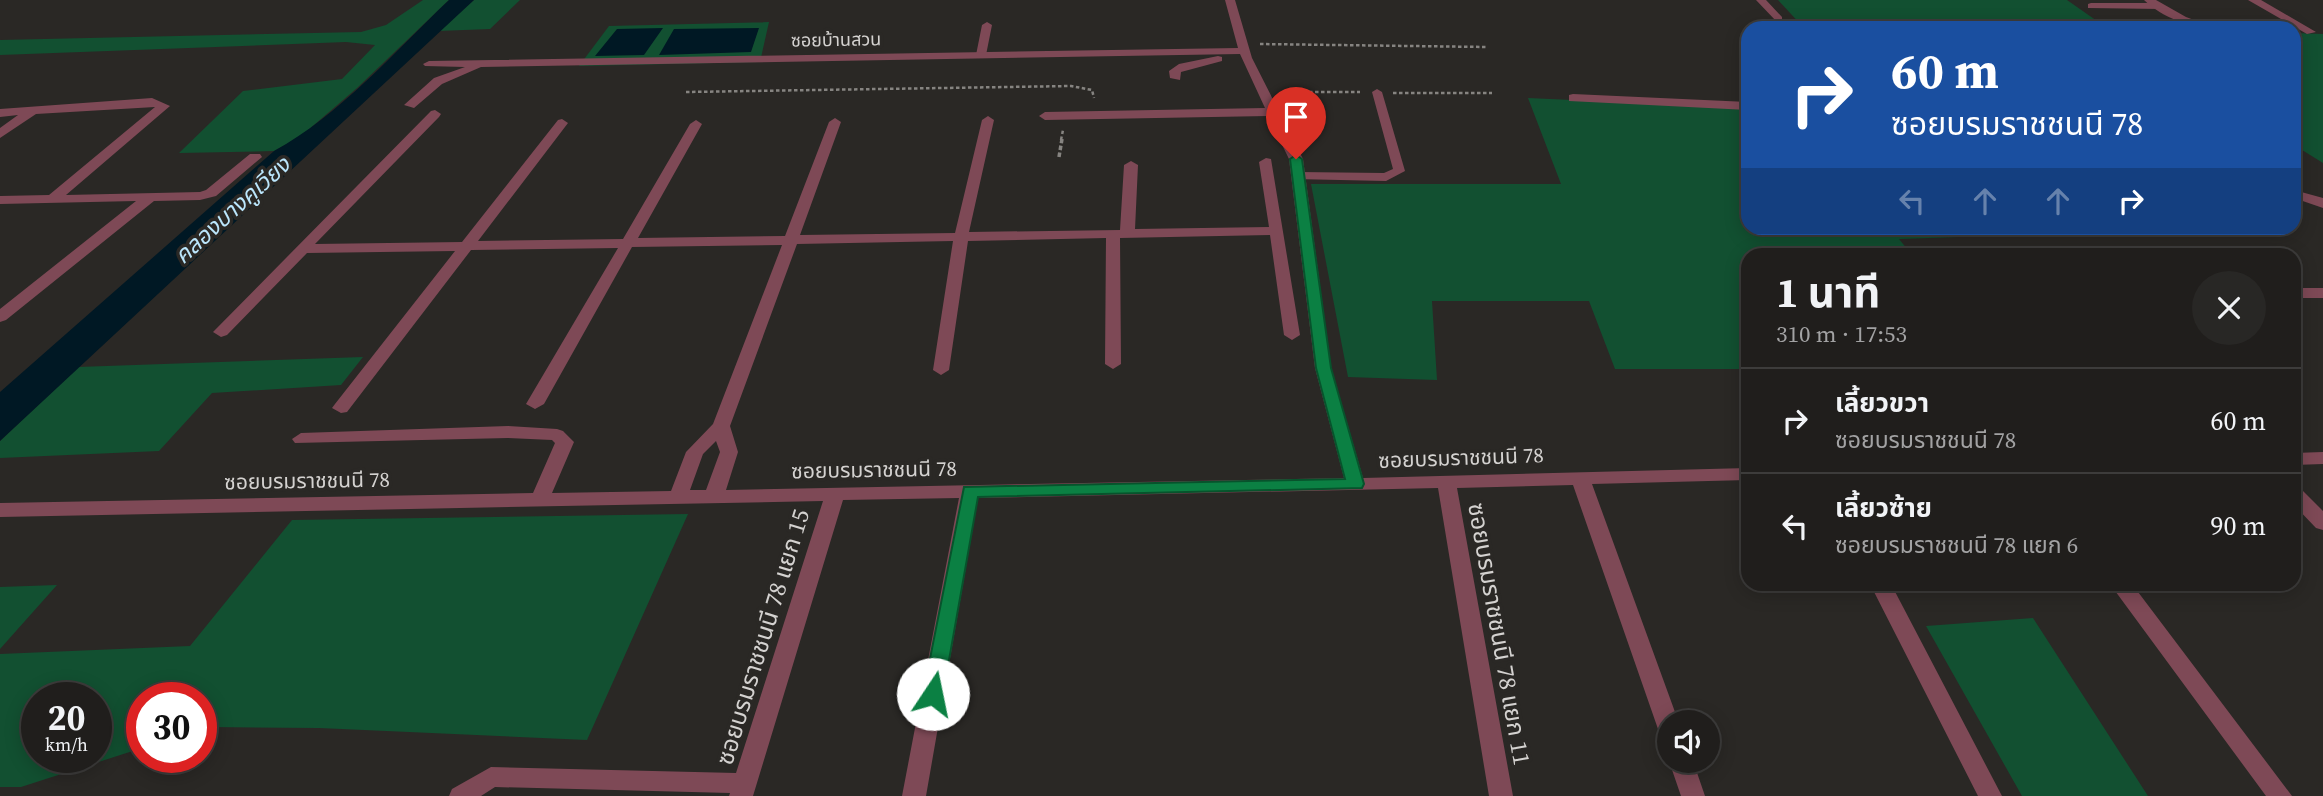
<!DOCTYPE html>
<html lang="th">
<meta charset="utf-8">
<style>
:root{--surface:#201e1c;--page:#282725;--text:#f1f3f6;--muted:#a2a2a3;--line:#3d3c3b}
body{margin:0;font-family:"Source Serif 4","Noto Sans Thai",serif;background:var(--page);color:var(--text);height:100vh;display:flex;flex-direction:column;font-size:26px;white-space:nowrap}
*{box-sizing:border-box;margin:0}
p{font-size:23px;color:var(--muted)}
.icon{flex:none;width:38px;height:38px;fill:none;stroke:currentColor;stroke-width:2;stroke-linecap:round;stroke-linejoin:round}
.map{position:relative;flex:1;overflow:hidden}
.side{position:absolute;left:1741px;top:248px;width:560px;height:343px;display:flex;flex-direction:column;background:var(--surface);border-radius:21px;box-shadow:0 4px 18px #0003,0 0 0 2px var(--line)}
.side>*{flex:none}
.banner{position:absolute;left:1741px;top:21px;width:560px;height:214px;border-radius:21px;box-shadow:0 4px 18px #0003,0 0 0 2px var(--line);background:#1a4fa0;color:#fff;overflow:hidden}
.buttons{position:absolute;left:1657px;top:710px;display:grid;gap:14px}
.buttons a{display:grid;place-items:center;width:63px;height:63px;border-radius:50%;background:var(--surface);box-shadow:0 4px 18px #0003,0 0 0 2px var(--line);font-size:35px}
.speed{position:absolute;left:21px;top:682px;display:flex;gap:14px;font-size:35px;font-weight:700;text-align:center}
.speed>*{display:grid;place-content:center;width:91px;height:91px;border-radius:50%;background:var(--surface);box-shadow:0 4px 18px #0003,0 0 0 2px var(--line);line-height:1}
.speed small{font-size:18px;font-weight:400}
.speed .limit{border:10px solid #d22;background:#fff;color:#111}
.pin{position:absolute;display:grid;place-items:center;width:60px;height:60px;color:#fff;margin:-72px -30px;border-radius:50% 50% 50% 0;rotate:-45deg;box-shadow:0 0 7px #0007}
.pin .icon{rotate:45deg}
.me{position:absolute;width:77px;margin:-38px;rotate:11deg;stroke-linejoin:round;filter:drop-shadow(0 0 5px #0008)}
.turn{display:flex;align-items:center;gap:24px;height:147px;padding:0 35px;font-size:32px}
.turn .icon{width:91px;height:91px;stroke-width:2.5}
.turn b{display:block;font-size:49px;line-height:60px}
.lanes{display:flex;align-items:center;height:66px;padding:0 35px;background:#0003;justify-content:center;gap:35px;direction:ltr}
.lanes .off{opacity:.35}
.round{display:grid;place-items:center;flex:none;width:74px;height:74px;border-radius:37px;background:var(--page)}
.overview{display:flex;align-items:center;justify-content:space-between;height:119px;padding:0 35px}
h1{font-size:42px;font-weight:700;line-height:52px}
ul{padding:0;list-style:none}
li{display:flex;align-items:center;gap:21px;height:105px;padding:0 35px;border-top:2px solid var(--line)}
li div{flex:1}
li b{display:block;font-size:26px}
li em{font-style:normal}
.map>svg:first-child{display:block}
</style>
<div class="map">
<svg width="2323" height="796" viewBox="0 0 2323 796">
<rect width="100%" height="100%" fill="#2a2825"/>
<path fill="#125031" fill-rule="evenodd" d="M423 0H449L357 88 300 137 274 151 179 153 243 91 342 79 375 45 346 42 0 55V40L361 32 386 25Z
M474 0H520L490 29 438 31Z
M1778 0H2067L2107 28H1804Z
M769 22 760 62 579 66 609 26Z
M2294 33 2323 34V163L2294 145Z
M1528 98 1748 108V228H1982L1989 236 1899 239 1912 255 1748 256V369H1615L1589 301H1432L1437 380 1348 377 1311 184H1561Z
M363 357 341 385 212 393 159 451 0 458V441L78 367Z
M688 514 587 740 319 728 208 727 201 730V698H142V748L21 787H0V654L190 646 292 520ZM37 698H96V758H37Z
M57 585 0 649V587Z
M2033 618 2148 796H2022L1926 626Z"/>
<path fill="#001824" d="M449 0H474L0 441V392L274 151C340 115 394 52 449 0Z
M663 28 644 55 595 56 617 29Z
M759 28 751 52 659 55 674 29Z"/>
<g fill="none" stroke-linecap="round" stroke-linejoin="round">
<path stroke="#868481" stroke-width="2.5" stroke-dasharray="3.5 2.5" stroke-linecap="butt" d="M1260 44 1486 47
M686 92 1071 86 1092 90 1094 98
M1285 92H1360
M1393 93H1492
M1061 140 1063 130"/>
<path stroke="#868481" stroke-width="3.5" stroke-dasharray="4.5 2.5" stroke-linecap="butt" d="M1059 157 1062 139"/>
<path fill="#7e4956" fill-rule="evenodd" d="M1756 0H1766L1782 17V21H1776Z
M2091 3H2160L2165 6 2160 9 2088 8V4Z
M987 22 992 25 986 55 981 58 976 55 982 25Z
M1377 89 1382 92 1405 171 1386 181 1294 179 1292 176 1298 172 1384 173 1393 169 1372 92Z"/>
<path fill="#7e4956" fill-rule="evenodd" d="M1225 0H1235L1252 58 1303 159 1331 368 1363 478 1748 468V480L1592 484 1679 723H1670V738L1662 736 1658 729 1573 485 1457 488 1513 796H1489L1438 488 978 498 926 796H902L959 498 843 500 753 796H729L730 793 495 787 481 796H449L452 789 491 767 736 773 823 501 0 517V503L533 493 555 443 552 440 508 438 295 443 292 439 301 433 508 426 557 429 563 431 574 442 552 493 671 491 686 452 713 424 782 245 632 247 544 404 535 409 526 404 618 248 471 250 347 412 341 413 332 408 335 404 455 251 307 253 227 335 221 337 213 332 431 111 435 110 441 114 439 117 315 244 462 242 558 120 562 119 568 123 478 241 623 239 690 124 696 120 702 124 638 238 785 236 829 122 835 118 841 122 800 235 955 233 982 120 988 116 994 120 969 232 1120 230 1124 165 1131 161 1138 165 1135 229 1269 227 1259 162 1266 158 1271 159 1300 335 1292 340 1284 335 1270 235 1120 238 1121 364 1113 369 1105 364 1106 238 968 241 949 370 941 375 933 370 953 241 797 244 730 426 738 452 726 490 1344 478 1315 368 1289 159 1268 116 1045 120 1039 116 1045 112 1265 108 1240 54 481 67 442 84 414 108 404 105 434 78 465 67 425 66 423 64 429 61 1238 48ZM716 441 720 452 706 490H690L703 454Z
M2144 0H2156L2186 17 2216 28C2190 28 2163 18 2144 0Z
M2248 0H2261L2316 32 2307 34Z
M1779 16 1792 28H1781L1774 19Z
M1218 56 1222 57V61L1181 72 1180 80 1170 78 1169 71 1179 64Z
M1573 94 1748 102V110L1569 101V95Z
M152 98 170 106 66 195 200 192 206 190 250 154H260L262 157 216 196 200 200 154 201 6 320 0 322V309L136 201 0 204V196L49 195 155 107 36 114 0 138V128L18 115 0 117V109Z
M2294 190 2323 198V208L2294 198Z
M2294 288H2323V298H2294Z
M2323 452V464L2294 465V453Z
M2294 487 2301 489 2323 511V530L2316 528 2294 505Z
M1870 584H1891L2002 796H1978Z
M2110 584H2132L2292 796H2266Z
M1669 761H1693L1705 796H1681Z"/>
</g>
<path fill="#0b8043" stroke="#07532c" stroke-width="2" d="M1296 155 1302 159 1331 368 1364 484 1362 488 978 497 943 694 940 700 933 703 926 700 923 694 964 487 1345 479 1316 368 1290 159Z"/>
<g text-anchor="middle" stroke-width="7" stroke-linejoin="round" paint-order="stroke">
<g font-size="18" fill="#d4d2d0" stroke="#2a2825">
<text transform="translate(836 40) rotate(-1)" y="6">ซอยบ้านสวน</text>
</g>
<g font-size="21" fill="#d4d2d0" stroke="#2a2825">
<text transform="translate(1461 458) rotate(-2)" y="7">ซอยบรมราชชนนี 78</text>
<text transform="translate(874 470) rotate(-1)" y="7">ซอยบรมราชชนนี 78</text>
<text transform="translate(307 481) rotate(-1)" y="7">ซอยบรมราชชนนี 78</text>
</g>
<g font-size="23" font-style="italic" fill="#bbe6fc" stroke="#2a2825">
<text transform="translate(232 210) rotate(-42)" y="8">คลองบางคูเวียง</text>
</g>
<g font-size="24" fill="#d4d2d0" stroke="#2a2825">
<text transform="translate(1499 634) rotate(80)" y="8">ซอยบรมราชชนนี 78 แยก 11</text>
<text transform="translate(763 637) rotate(-73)" y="8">ซอยบรมราชชนนี 78 แยก 15</text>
</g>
</g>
</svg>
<div class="buttons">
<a><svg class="icon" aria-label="sound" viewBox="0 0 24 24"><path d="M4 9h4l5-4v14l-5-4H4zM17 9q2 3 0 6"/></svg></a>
</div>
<div class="speed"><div>20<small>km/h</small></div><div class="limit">30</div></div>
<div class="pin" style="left:1296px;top:159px;background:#d93025"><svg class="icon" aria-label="arrive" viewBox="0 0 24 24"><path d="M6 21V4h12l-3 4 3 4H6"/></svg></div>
<svg class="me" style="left:933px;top:694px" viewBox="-20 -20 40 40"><circle r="19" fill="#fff"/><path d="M0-13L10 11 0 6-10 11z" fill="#0b8043"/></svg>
<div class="banner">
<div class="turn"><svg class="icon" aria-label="right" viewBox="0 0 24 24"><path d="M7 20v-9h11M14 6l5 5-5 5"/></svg><div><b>60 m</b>ซอยบรมราชชนนี 78</div></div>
<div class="lanes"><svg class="icon off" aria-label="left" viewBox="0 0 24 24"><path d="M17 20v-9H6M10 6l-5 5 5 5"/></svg><svg class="icon off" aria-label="ahead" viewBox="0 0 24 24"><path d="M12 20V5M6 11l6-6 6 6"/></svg><svg class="icon off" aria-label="ahead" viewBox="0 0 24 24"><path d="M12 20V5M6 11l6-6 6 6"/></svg><svg class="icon" aria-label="right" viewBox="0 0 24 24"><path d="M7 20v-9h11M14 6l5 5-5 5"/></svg></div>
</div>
<section class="side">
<div class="overview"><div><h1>1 นาที</h1><p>310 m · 17:53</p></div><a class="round"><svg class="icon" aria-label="close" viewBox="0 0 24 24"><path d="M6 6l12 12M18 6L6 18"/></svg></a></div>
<ul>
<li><svg class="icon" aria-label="right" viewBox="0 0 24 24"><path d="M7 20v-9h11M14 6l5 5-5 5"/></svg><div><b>เลี้ยวขวา</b><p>ซอยบรมราชชนนี 78</p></div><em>60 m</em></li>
<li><svg class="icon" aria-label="left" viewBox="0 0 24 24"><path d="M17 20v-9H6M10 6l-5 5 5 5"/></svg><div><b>เลี้ยวซ้าย</b><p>ซอยบรมราชชนนี 78 แยก 6</p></div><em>90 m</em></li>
</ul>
</section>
</div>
